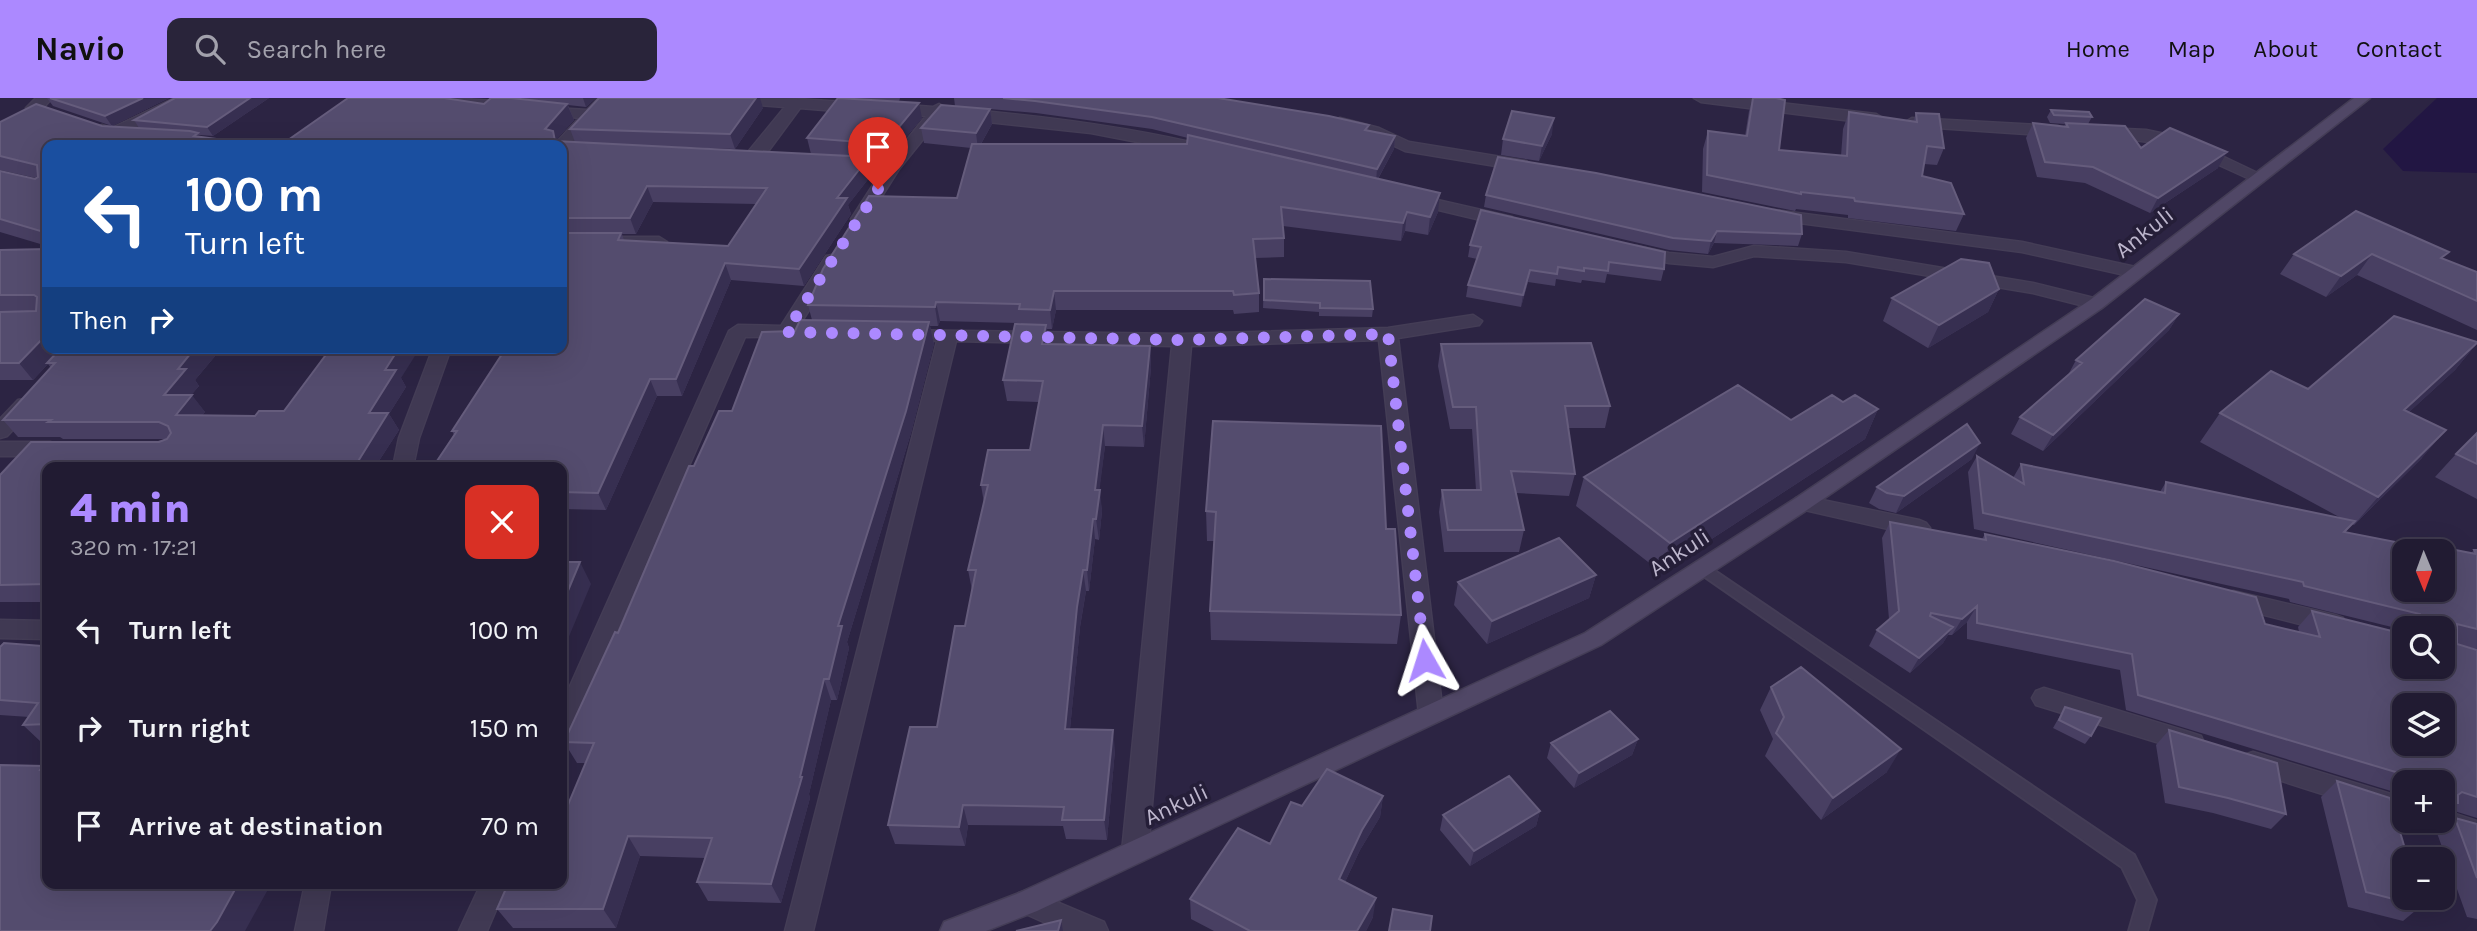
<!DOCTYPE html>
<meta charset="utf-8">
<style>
:root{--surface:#211b32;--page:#29243a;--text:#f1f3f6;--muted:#a2a1ac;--line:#3e394d;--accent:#ac89ff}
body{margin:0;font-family:Karla,sans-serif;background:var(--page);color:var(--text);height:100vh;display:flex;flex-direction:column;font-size:26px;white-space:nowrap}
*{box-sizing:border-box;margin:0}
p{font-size:23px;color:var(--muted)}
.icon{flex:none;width:38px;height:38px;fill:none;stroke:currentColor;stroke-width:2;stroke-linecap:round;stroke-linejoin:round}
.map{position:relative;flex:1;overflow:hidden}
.drawer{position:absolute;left:42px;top:364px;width:525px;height:427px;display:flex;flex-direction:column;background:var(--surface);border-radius:14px;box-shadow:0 7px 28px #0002,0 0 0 2px var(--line)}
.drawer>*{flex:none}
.guide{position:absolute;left:42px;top:42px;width:525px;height:214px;border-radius:14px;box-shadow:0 7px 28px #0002,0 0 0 2px var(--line);background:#1a4fa0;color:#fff;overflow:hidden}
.needle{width:46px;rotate:179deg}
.tools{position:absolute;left:2392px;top:441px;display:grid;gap:14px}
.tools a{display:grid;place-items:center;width:63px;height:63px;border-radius:14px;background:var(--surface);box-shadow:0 7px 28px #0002,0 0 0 2px var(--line);font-size:35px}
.pin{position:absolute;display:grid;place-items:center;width:60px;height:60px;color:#fff;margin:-72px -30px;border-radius:50% 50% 50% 0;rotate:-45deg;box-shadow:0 0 7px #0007}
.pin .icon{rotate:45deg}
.me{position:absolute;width:77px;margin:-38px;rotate:354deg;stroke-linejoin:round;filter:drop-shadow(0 0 5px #0008)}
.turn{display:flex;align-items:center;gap:24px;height:147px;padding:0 28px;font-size:32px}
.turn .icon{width:91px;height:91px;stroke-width:2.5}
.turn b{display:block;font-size:49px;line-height:60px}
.then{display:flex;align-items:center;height:66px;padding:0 28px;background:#0003;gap:14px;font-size:26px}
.round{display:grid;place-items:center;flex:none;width:74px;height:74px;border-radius:14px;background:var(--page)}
.summary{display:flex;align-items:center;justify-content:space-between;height:119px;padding:0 28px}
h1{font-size:42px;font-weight:800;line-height:52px;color:var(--accent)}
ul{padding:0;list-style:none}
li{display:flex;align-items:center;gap:21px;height:98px;padding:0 28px}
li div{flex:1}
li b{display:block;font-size:26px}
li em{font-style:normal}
header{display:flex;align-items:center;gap:42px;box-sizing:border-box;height:98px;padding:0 35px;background:var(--accent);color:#111}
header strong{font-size:33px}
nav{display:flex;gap:38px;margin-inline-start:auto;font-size:24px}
.search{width:490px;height:63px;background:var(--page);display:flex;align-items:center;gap:18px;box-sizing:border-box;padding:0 24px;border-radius:14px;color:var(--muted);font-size:26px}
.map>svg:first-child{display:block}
</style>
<header>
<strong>Navio</strong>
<div class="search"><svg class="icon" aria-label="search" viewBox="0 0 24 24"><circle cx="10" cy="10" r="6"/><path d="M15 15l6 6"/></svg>Search here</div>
<nav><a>Home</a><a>Map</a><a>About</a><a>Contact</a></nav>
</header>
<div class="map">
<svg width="2477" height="833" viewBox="0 0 2477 833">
<rect width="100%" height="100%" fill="#2c2443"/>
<path fill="#221643" d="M2437 0H2477V75L2403 73 2383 51Z"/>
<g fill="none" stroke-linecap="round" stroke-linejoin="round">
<defs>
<path id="service" d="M1703 465 2134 757 2156 802 2147 833H2129L2138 802 2122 769 1698 474 1696 470 1698 466Z"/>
<path id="minor" d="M36 0H52L44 9 62 17 59 20 54 22 29 13 26 10Z
M175 0H194L118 39H108L94 32 102 27 112 30Z
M392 0C414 0 507 0 519 8L512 12 399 4Z
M599 0H614L567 50 562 52V47H554L579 20 539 15 536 12 539 9 587 12Z
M712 0H782L860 5 868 10 860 15 800 10 769 52 752 64 744 59 785 9 719 4Z
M1694 0H1738L1876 16 1884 21 1876 26 1701 4Z
M892 6 933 9 939 6 946 10C1036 17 1127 28 1216 50L1218 53 1210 58 1091 35 941 19 899 71 865 125H853L851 121 882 73 843 70 835 65 843 60 889 64 926 18 887 14 884 11Z
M1340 20 1379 30 1409 44 1526 63 1534 68 1526 73 1405 53 1369 36 1335 28 1332 25 1335 22Z
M1912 20 2058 28 2066 33 2058 38 1907 28 1904 25Z
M2104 30 2146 32 2184 40 2266 79 2264 82H2252L2175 47 2099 38 2096 35Z
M1411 96 1512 119 1514 123 1506 128 1405 104 1403 101 1405 98Z
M1774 112 2022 144 2140 170 2143 174 2134 179 2022 154 1768 121 1766 117 1768 113Z
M623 139H659L667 144 659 149 617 148 615 144Z
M1637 148 1669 155 1713 159 1754 148 1846 154 2033 185 2102 202 2105 206 2096 211 2033 195 1846 164 1754 158 1713 169 1669 165 1631 157 1628 153 1631 149Z
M832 157 841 162 797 231 799 234 796 238 745 239 574 632 571 639 562 642V606L729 233 738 227 781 228 826 158Z
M1473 217 1482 223 1479 227 1398 240 1443 616 1439 623 1431 626 1423 623 1419 616 1379 242 1191 248 1148 754 1144 762 1135 766 1126 762 1122 754 1172 248 956 243 813 833H785L937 243 897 240 894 236 897 232 1182 236 1388 230Z
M433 250H451L419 340 413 369H393L399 340Z
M25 301 32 302 35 307 32 312 7 338 0 340V321L18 302Z
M0 344H50L57 346 60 351 57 356 50 358H0Z
M1803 398 1919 422 1926 425 1930 430 1926 435 1919 438 1796 410 1793 405 1796 400Z
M2233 493 2335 517 2343 520 2346 526 2343 532 2335 535 2225 507 2222 501 2225 495Z
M0 522 47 523V541L0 540Z
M2044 590 2192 635 2201 638 2204 645 2201 652 2192 655 2036 607 2032 600 2036 593Z
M2253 654 2404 700V722L2244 671 2241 664 2244 657Z
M2443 712 2477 723V745L2433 731 2429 723H2443Z
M305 786H331L323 833H295Z
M481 786H507L487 833H459Z
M1028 792 1104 824 1108 833H1064L1019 813 1015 804 1019 795Z"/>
<path id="secondary" d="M2354 0H2370L2102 210 1810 410 1601 547 1037 813 986 833H940L944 824 1019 795 1585 535 1796 400 2090 202Z"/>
</defs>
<use href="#service" stroke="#443d56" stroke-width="4"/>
<use href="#minor" stroke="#443d56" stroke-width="3"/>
<use href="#secondary" stroke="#443d56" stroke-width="3"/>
<use href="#service" fill="#403953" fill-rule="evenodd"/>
<use href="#minor" fill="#403953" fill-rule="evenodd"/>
<use href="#secondary" fill="#504766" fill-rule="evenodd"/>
</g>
<path fill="#483f62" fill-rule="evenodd" d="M47 0H169L112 28 53 8Z
M175 0H269L213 38 200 37 47 47V148L0 134V73L35 81 36 80 0 72V24L102 28 139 30 134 22Z
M491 0H596L586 9 568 7 574 22 556 42 557 43 575 44 570 31 763 10 735 51 653 48 811 56 807 40 837 0H831H900L899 4 922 20 888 61 870 60 873 75 848 107 851 116 804 188 731 182 682 298H657L606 412 562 411V369L454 337 452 333 504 253H492L490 250H562V47L484 6ZM653 104 756 106 728 148 624 142 622 136H636Z
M954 0H1218L1369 27 1368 32 1395 38 1394 51 1378 81 1438 114 1428 137 1405 133 1401 143 1283 128 1284 140V159L1255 160 1259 195V214L1234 216 1233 212H1056L1052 231H1047L1049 246 1150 248 1151 269 1144 349 1105 348 1099 392 1102 413 1099 442 1095 441 1089 493H1086L1080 529 1070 631 1115 652 1107 742 1066 741 1063 728 968 727 965 748 895 746 888 727 937 629 965 528 972 492 968 472 984 405 981 387 1030 352 1039 304 1007 303 1003 282 1021 225 940 223 938 228H930L934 246 911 335 847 544 849 550 837 602H831L809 696 810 700 781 805 708 803 697 784 705 760 640 758 616 830H513L497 811 562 786 585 665H577L564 644 618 535 694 368 732 313 795 233 812 222 808 207 957 100 971 50 924 45 921 30 955 8ZM990 11 1036 15 1152 31 1188 40 1187 46H981L992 26Z
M1753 0 1779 52 1841 58 1843 31 1849 14 1913 24 1916 15 1944 50 1937 67 1924 66 1922 78 1964 116 1956 133 1848 120V117L1796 111 1795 113 1702 94 1703 51 1708 33 1745 38 1749 13Z
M2051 12 2092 19 2088 26 2141 50 2218 70 2150 115 2085 85 2037 79 2026 40 2033 25 2064 29 2065 26 2050 25 2047 19Z
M1552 36 1539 63 1501 57 1503 41Z
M1486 97 1802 136 1798 148 1714 145 1708 156 1669 152 1484 109Z
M2356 113 2444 161 2477 174V232L2357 177 2326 199 2280 176 2294 156Z
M1470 147 1664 171 1661 183 1607 176 1605 185 1582 182 1581 185 1556 181 1555 188 1528 184 1521 209 1466 199 1468 187 1477 161 1468 159Z
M47 151V250L216 257 195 282 199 288 191 297 205 314 202 317 255 318 284 313 401 280 406 289 389 316 399 332 375 369H47V504H0V377L167 341H63L60 339H18L3 322 51 270 48 266 33 282H0V152Z
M1264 181 1373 211 1372 219 1319 218V214L1263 210Z
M1999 191 1988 214 1928 250 1883 223 1892 200Z
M2179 216 2169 232 2043 353 2011 336 2020 319 2067 279 2076 262Z
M2477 245 2455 272 2409 314 2422 360 2354 427 2352 426 2346 434 2427 450 2430 447 2471 455 2474 452H2477V551L2457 546 2477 552V720L2451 712 2443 718V684H2404V697L2126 612 2120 572 1967 541V524L1952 537H1948L1943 545 1910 575 1869 548 1877 532 1889 521 1882 440 1890 424 1982 441 1985 436 2265 526 2299 534 2298 529 2312 513 2404 569 2443 530H2404V532L2290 504 2289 501 1974 431 1968 374 1977 358 2013 380 2021 366 2160 394 2166 384 2341 420 2200 344 2220 315Z
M1441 246 1610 308 1605 330H1568L1575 376 1569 398 1516 395 1524 432 1519 454H1444L1439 414 1442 392H1476L1472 331H1450L1438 268Z
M1843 304 1878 311 1865 341 1661 474 1576 408 1584 379 1791 322Z
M1213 323 1386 431 1401 517 1397 546 1211 542 1210 513 1214 443H1207L1206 413Z
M2477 335V401L2435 379 2456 356Z
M1972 361 1896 415 1879 411 1869 405 1877 389Z
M1596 477 1589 500 1487 546 1454 507 1458 484Z
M47 541V643L41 644 23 627 29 619 0 617V549L42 548Z
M1771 589 1887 674 1821 722 1765 658 1773 641 1760 612Z
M2065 609 2091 638 2085 646 2053 630Z
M2169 632 2286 716 2271 731 2213 715 2165 705 2156 647Z
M1638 641 1632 657 1574 690 1547 660 1551 645Z
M2337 683 2421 808 2403 823 2348 809 2321 699Z
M1383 698 1380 719 1360 752 1345 784 1373 819 1366 833H1214L1191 821 1190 801 1270 746 1302 708Z
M1540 713 1536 728 1470 768 1440 732 1443 717Z
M2455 720 2477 726V821L2467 819 2437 735Z"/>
<path fill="#372f51" d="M143 0H169L112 28 105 18Z
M250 0H269L213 38 207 29Z
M583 0H596L586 9Z
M756 0H760L763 10 735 51 730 36Z
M919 5 922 20 888 61 885 46Z
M567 6 574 22 556 42 558 47 545 31Z
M990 11 992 26 978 51 976 35Z
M1554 20 1552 36 1539 63 1542 48Z
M1395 38 1394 51 1376 84 1377 71Z
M2227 54 2218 70 2150 115 2158 100Z
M869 59 873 75 848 107 851 116 804 188 799 171 837 100Z
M647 88 653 104 636 136 630 120Z
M1440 95 1438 114 1428 137 1430 119Z
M1407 114 1405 133 1401 143 1403 125Z
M1717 133 1714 145 1708 156 1711 143Z
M2372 156 2357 177 2326 199 2341 178Z
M725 165 731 182 682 298 676 281Z
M1530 172 1528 184 1521 209 1523 197Z
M1999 191 1988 214 1928 250 1939 227Z
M1054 193 1056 212 1052 231 1050 212Z
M936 204 940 223 938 228 935 209Z
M2179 216 2169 232 2043 353 2053 337Z
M929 224 934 246 911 335 847 544 849 550 837 602 829 581 838 528Z
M1046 227 1049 248 1042 246Z
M47 236V250H63L33 282 19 265Z
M2477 245 2455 272 2381 340 2404 312Z
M1150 248 1151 269 1144 349 1142 328Z
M195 250H211L216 257 195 282 199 288 177 314 164 297 178 271Z
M399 250H420L401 280 406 289 389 316 399 332 375 369H360L357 365 369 315 385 272Z
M650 281 657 298 606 412 598 395Z
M192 297 205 314 188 334 176 317Z
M1878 311 1865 341 1661 474 1670 445Z
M1103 327 1105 348 1097 413 1095 392Z
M2446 332 2422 360 2354 427 2378 399Z
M1980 345 1972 361 1896 415 1904 398Z
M1100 392 1102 413 1099 442 1096 421Z
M1093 421 1095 441 1089 493 1087 472Z
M580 464 591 486 565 548 562 542V507Z
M1083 472 1086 493 1080 529 1068 651 1065 631 1077 509Z
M1596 477 1589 500 1487 546 1492 523Z
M1977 508 1967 524 1952 537 1962 521Z
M1953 529 1943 545 1910 575 1919 560Z
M824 581 831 602 809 696 810 700 781 805 771 786 800 679Z
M1113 632 1115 652 1107 742 1104 722Z
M1638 641 1632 657 1574 690 1579 675Z
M1901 651 1887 674 1821 722 1833 700Z
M1383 698 1380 719 1360 752 1337 801 1339 781 1362 732Z
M963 707 968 727 965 748 959 729Z
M1540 713 1536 728 1470 768 1474 753Z
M628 738 640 758 616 830 603 811Z
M238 786H271L245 833H210Z
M1376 800 1373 819 1366 833H1357Z
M1061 822 1063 833H1058Z"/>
<path fill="#544c6e" stroke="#655c7c" stroke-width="2" fill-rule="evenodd" d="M50 0H143L105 18Z
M175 0H250L207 29 134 22Z
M348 0H444L484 6 491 0H511L567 6 545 31 553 33 555 43 869 59 837 100H847L799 171 725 165 676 281H650L598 395 562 394V369H433L457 333H452L506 250H562V135H621L618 142 728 148 767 90 647 88 630 120H562V47H281Z
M599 0H756L730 36 570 31Z
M838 0 919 5 885 46 807 40Z
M1003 0H1218L1329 18 1369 27 1365 32 1395 38 1377 71 1152 19 1035 3Z
M1753 0H1776L1785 2 1779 52 1847 58 1849 14 1917 24 1916 15 1939 16 1944 50 1927 48 1922 78 1951 85 1964 116 1855 103 1854 100 1801 94V96L1707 77 1708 33 1747 38Z
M36 6 102 28 190 33 198 35 194 38 262 47H47V135L0 121V73L35 81 38 79 37 67 0 58V24Z
M941 7 990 11 976 35 921 30Z
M2051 12 2089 14 2092 19 2054 17Z
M1512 13 1554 20 1542 48 1503 41Z
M2033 25 2068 29 2066 25 2125 28 2141 50 2170 30 2227 54 2158 100 2093 69 2045 64Z
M1188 37 1440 95 1430 119 1407 114 1403 125 1281 109 1284 140 1253 141 1259 195 1234 197 1233 193H1054L1050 212 1019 211 1020 206 936 204 935 209 808 207 823 171 869 98 957 100 972 46H1187Z
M1498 59 1596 75 1801 117 1802 136 1717 133 1711 143 1673 140 1486 97Z
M1481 112 1665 154 1664 171 1609 164 1608 173 1584 170V173L1558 169 1557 176 1530 172 1523 197 1468 187 1481 149 1470 147Z
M2356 113 2449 154 2441 160 2477 174V203L2372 156 2341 178 2294 156Z
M47 151V236L19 265H0V214L36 213 37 199 34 197H0V152Z
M1961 161 1989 165 1999 191 1939 227 1892 200Z
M1264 181 1370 183 1373 211 1320 210V205L1264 202Z
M2145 201 2179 216 2053 337 2020 319 2082 265 2076 262Z
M2394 218 2477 244V245L2404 312 2446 332 2378 399 2220 315 2271 273 2308 291Z
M800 222 929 224 906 313 838 528H842L829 581H824L800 679H802L771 786 697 784 712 740 628 738 603 811H497L508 786H562V721L594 645 564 644 615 534 618 535 689 368H694L719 313H732L762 234 795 233Z
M1015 226 1046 227 1042 246 1150 248 1142 328 1103 327 1095 392H1100L1096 421H1093L1087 472H1083L1077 509 1065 631 1113 632 1104 722H1062L1064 709 963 707 959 729 888 727 910 629H937L955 528H965L976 472H968L988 387H981L988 352H1030L1043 283 1003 282Z
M1591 245 1610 308H1565L1575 376 1511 373 1524 432H1448L1442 392H1481L1476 309H1453L1441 246Z
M61 250H195L178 271H186L164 297H192L176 317 255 318 259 313H284L331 250H399L385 272H396L369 315H388L357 365 365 364 362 369H247L248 368 191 367 190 369H47V486L0 487V377L31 344H159L167 341 171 335 168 328 159 324H48L51 322H3L55 265H47Z
M1738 287 1791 322 1832 297 1843 304 1855 297 1878 311 1670 445 1584 379Z
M1213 323 1381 328 1386 431H1395L1401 517 1210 513 1216 414 1206 413Z
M1967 326 1980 345 1904 398 1887 395 1877 389Z
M2477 335V366L2456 356Z
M1977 358 2024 386 2021 366 2165 395 2166 384 2355 423 2344 434 2431 451 2430 447 2476 456 2474 452H2477V531L2457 526V546L2477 552V699L2462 694 2458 697V705H2449L2443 688V684H2429L2138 597 2132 556 1977 525V508L1962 521 1931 515 1930 518 1953 529 1919 560 1877 532 1899 513 1890 424 1986 442 1985 436 2114 463 2256 499 2265 526 2320 539 2312 513 2404 536V569H2443V530H2422L2420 516 2304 488 2303 484 1983 415ZM2404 453H2443V492H2404ZM2404 607H2443V646H2404Z
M1559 440 1596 477 1492 523 1458 484Z
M562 464H580L562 507Z
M47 541V626L23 627 38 605 0 602V549L4 545 42 548Z
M1801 569 1901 651 1833 700 1776 635 1784 619 1771 589Z
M2065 609 2101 620 2091 638 2059 622Z
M1610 613 1638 641 1579 675 1551 645Z
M2169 632 2277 665 2286 716 2228 700 2179 689Z
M0 667 43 668 40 672 47 673V786H238L217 824 210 833H0Z
M1327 671 1383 698 1362 732 1339 781 1376 800 1357 833H1250L1190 801 1238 730 1270 746 1291 704 1302 708Z
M1509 678 1540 713 1474 753 1443 717Z
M2337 683 2390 700 2408 761H2404V800H2419L2421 808 2366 794Z
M2455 720 2477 726V780Z
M1393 811 1432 818 1430 833H1389Z
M1061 822 1058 833H1016Z"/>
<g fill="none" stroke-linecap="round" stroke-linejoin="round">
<path stroke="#ac89ff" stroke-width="12" stroke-dasharray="0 21.6" d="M878 91 786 234 1182 242 1388 236 1425 562"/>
</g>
<g text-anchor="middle" stroke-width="7" stroke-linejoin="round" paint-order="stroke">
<g font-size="23" fill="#bdb6cd" stroke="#251e38">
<text transform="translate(2144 134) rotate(-38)" y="8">Ankuli</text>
<text transform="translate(1679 454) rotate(-33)" y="8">Ankuli</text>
<text transform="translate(1176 706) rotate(-25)" y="8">Ankuli</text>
</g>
</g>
</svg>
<div class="tools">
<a><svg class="needle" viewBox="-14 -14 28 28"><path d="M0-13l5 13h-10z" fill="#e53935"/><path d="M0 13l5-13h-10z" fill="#a2a1ac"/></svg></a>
<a><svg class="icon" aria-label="search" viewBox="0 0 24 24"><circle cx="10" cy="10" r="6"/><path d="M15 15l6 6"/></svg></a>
<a><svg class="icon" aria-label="layers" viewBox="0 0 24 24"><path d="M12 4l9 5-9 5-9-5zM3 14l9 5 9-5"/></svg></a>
<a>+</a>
<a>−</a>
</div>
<div class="pin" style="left:878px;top:91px;background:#d93025"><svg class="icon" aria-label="arrive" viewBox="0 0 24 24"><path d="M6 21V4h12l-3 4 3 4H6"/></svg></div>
<svg class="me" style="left:1425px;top:562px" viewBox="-20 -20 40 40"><path d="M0-17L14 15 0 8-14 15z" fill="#ac89ff" stroke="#fff" stroke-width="4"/></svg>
<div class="guide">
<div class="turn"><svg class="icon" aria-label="left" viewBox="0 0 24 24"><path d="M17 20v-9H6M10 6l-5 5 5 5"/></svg><div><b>100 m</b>Turn left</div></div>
<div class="then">Then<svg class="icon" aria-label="right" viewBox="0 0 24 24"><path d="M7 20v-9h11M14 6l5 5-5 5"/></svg></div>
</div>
<section class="drawer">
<div class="summary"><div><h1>4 min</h1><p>320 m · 17:21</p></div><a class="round" style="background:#d93025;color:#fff"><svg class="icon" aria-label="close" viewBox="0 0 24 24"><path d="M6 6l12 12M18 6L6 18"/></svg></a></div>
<ul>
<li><svg class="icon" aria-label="left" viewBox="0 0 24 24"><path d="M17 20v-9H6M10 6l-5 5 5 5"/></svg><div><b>Turn left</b></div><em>100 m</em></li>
<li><svg class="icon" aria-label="right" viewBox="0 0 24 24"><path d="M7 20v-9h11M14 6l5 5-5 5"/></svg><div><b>Turn right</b></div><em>150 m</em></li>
<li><svg class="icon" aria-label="arrive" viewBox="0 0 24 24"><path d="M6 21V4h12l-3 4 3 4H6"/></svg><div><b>Arrive at destination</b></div><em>70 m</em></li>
</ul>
</section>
</div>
